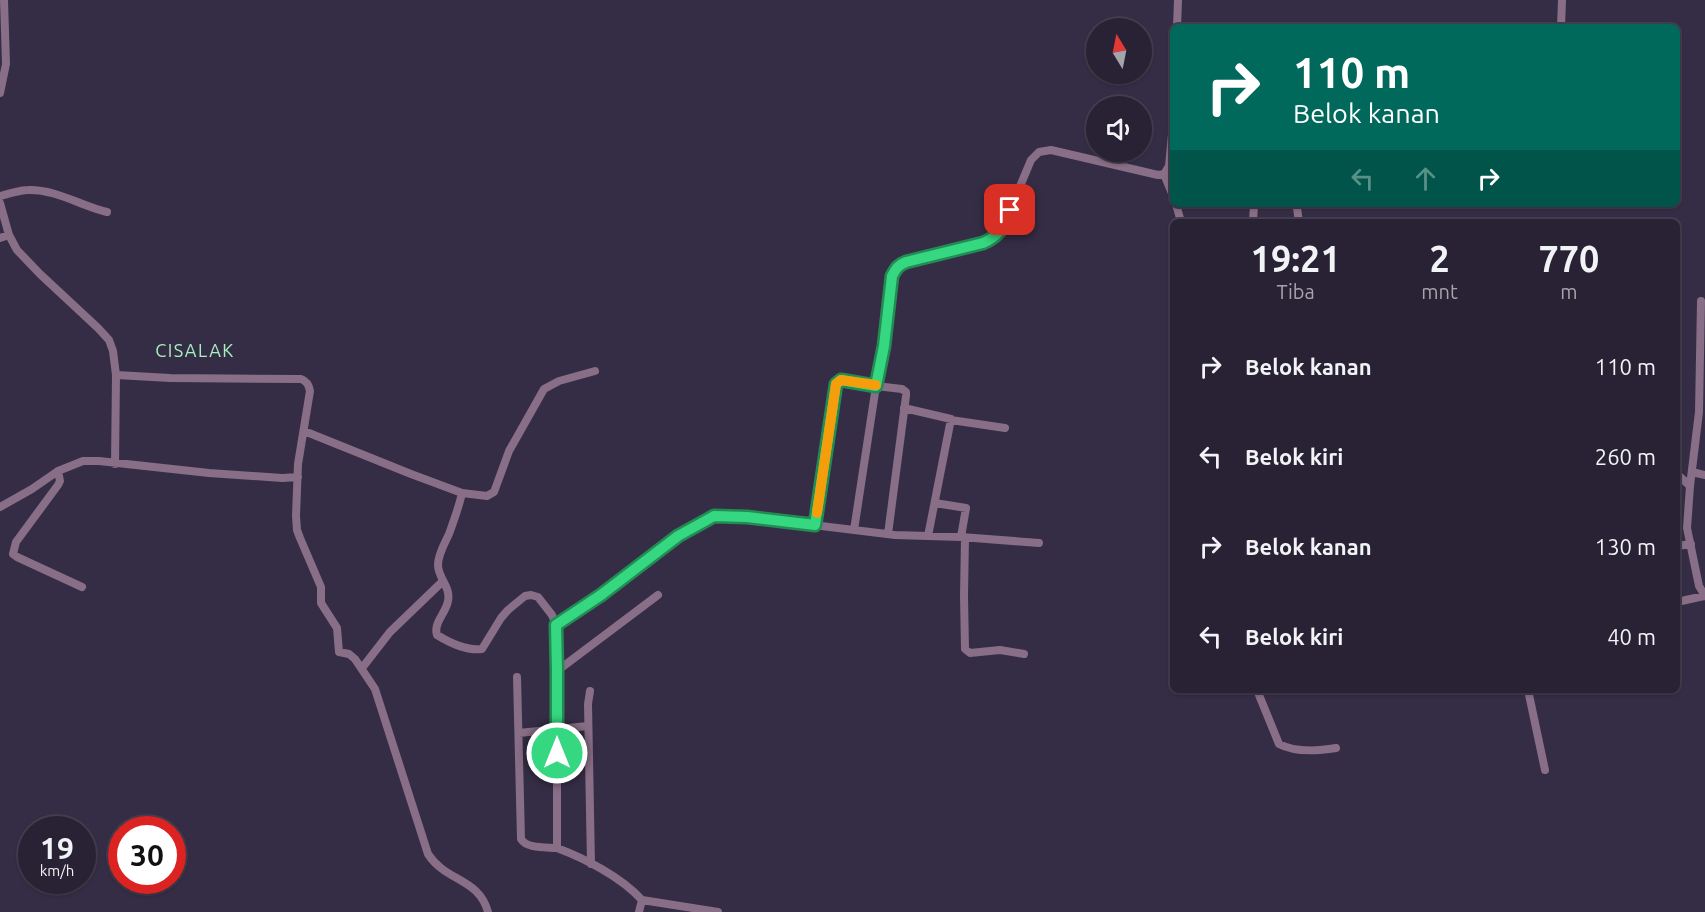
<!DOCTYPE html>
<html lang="id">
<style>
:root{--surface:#282234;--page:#342f40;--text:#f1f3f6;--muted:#a5a4ac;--line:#443f4f}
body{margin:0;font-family:Ubuntu,sans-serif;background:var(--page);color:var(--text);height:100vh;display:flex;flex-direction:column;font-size:22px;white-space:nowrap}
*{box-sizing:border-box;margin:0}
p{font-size:20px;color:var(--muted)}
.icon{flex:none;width:33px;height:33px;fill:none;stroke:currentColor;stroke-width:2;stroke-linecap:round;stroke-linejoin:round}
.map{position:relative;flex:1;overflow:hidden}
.side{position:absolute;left:1170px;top:219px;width:510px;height:474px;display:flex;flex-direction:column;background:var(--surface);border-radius:9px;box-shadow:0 2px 4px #0004,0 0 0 2px var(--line)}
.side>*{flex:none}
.hud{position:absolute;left:1170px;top:24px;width:510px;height:183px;border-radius:9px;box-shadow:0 2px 4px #0004,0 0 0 2px var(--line);background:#00695c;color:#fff;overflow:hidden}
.needle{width:39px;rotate:350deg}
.fabs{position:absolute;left:1086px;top:18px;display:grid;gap:12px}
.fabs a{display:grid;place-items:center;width:66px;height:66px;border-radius:50%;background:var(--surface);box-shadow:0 2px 4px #0004,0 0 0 2px var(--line);font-size:30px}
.speed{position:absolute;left:18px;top:816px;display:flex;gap:12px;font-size:30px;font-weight:700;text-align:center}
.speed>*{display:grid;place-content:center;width:78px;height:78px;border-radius:50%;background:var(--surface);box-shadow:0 2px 4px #0004,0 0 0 2px var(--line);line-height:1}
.speed small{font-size:15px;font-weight:400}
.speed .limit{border:9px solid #d22;background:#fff;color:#111}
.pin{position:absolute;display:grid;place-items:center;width:51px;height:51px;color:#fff;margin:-26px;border-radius:12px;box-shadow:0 3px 9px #0006}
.me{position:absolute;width:66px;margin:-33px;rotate:0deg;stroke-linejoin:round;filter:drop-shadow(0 0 4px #0008)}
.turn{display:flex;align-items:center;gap:21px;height:126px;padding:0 24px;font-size:27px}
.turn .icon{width:78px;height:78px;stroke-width:2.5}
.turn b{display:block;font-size:42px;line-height:51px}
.lanes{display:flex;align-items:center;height:57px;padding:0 24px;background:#0003;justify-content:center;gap:30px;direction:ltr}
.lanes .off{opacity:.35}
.eta{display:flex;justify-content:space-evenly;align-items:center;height:102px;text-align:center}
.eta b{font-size:36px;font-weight:700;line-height:42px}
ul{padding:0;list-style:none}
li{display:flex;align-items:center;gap:18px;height:90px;padding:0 24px}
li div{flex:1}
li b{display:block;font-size:22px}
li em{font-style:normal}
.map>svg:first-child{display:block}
</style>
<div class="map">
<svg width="1705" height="912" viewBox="0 0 1705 912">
<rect width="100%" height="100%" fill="#352d45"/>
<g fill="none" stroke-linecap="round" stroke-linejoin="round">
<path stroke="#886e86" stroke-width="8" d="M1177 27 1178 0
M1561 27 1562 0
M0 93 6 64 4 0
M1164 174 1173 196
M0 196C9 194 19 190 28 190 56 189 81 206 107 212
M0 203 9 235 17 250 40 274 98 328 109 340 113 351 116 375 170 378 301 379C307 381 309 385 310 391L298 464 296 516 297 530 300 538 321 587V603L337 628 339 652 349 654 355 659 375 689 428 854C446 882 479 878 488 912
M1176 204 1181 222
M1293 204 1297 208 1299 222
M1253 222 1254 205 1257 204
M0 238 9 235
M1701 301 1699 412 1690 486 1687 528 1699 586 1705 596
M904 408 951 419 928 536
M951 420 1005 428
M304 431 411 474 462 493C459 507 454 520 449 534 445 543 438 554 438 565 438 578 451 587 448 601 446 613 433 623 437 635 450 643 467 651 482 649L501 618 508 610 525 596 531 595 538 597 552 615 556 625 557 671V848C586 859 621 877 642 900L639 912
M115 464 116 375
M58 471 60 481 58 485 16 542 13 554 17 557 82 587
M1692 472 1705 475
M1677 474 1690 486
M462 493 487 496 494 492 509 451 544 389 559 381 595 371
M935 503 966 508 961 537
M0 507 32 489 58 471 83 461H99L209 473 282 478 298 477
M815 525 836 384 841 380 876 386 884 346 892 276 900 264 983 243 999 235 1003 227 1031 160 1039 152 1051 150 1158 175 1164 174 1169 166 1173 124
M854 530 876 386 902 389 906 392V396L888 534
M965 537 964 596 965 649 970 653 1000 650 1024 654
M1677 546 1691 544
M1677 602 1704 596
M556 625 601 595 678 536 714 516 747 517 895 535 961 537 1039 543
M362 668 390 632 443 581
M557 671 658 595
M517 677 521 839C527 849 546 847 557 848
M1257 690 1279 744C1296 753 1318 751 1336 748
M1528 690 1545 770
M590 691 588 704 591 864
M519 733 588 726
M642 900 718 912"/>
</g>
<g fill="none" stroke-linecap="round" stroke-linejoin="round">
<defs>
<path id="route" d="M557 753V671L556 625 601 595 678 536 714 516 747 517 815 525 836 384 841 380 876 386 884 346 892 276C896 269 898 265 906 262L983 243C1001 235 1003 227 1010 210"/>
</defs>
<use href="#route" stroke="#228c54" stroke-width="15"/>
<use href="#route" stroke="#35d881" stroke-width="10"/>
<path stroke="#f59e0b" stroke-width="10" d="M817 513 836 384 841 380 876 385"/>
</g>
<g text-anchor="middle" stroke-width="4.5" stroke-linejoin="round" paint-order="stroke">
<g font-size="18" letter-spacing="1.5" fill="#a6f0be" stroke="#352d45">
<text x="195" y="357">CISALAK</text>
</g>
</g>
</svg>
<div class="fabs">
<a><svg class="needle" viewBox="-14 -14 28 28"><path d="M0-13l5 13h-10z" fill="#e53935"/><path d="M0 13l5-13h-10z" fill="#a5a4ac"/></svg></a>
<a><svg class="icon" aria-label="sound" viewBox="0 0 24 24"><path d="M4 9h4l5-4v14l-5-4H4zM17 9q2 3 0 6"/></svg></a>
</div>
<div class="speed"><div>19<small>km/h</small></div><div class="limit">30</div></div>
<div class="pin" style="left:1010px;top:210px;background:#d93025"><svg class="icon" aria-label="arrive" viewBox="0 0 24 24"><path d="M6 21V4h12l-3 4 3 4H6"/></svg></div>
<svg class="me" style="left:557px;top:753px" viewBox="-20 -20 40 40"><circle r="17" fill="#35d881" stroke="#fff" stroke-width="3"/><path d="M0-11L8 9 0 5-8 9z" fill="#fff"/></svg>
<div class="hud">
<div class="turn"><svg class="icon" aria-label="right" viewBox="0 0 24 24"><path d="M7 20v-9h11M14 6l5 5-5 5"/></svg><div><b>110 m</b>Belok kanan</div></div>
<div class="lanes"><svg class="icon off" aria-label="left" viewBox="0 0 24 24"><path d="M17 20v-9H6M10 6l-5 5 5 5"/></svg><svg class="icon off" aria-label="ahead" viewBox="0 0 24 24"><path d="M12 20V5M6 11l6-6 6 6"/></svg><svg class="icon" aria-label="right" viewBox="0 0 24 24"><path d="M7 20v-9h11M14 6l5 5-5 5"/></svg></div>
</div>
<section class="side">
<div class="eta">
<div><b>19:21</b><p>Tiba</p></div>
<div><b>2</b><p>mnt</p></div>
<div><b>770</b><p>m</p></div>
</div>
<ul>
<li><svg class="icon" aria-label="right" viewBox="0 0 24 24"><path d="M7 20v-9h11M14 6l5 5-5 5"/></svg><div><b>Belok kanan</b></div><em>110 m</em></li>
<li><svg class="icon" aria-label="left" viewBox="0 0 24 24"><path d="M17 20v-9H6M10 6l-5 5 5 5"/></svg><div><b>Belok kiri</b></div><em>260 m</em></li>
<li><svg class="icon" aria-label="right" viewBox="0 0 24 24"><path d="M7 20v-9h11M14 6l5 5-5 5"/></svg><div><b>Belok kanan</b></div><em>130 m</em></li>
<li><svg class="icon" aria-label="left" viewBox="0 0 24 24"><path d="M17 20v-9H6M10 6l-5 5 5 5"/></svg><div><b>Belok kiri</b></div><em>40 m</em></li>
</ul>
</section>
</div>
